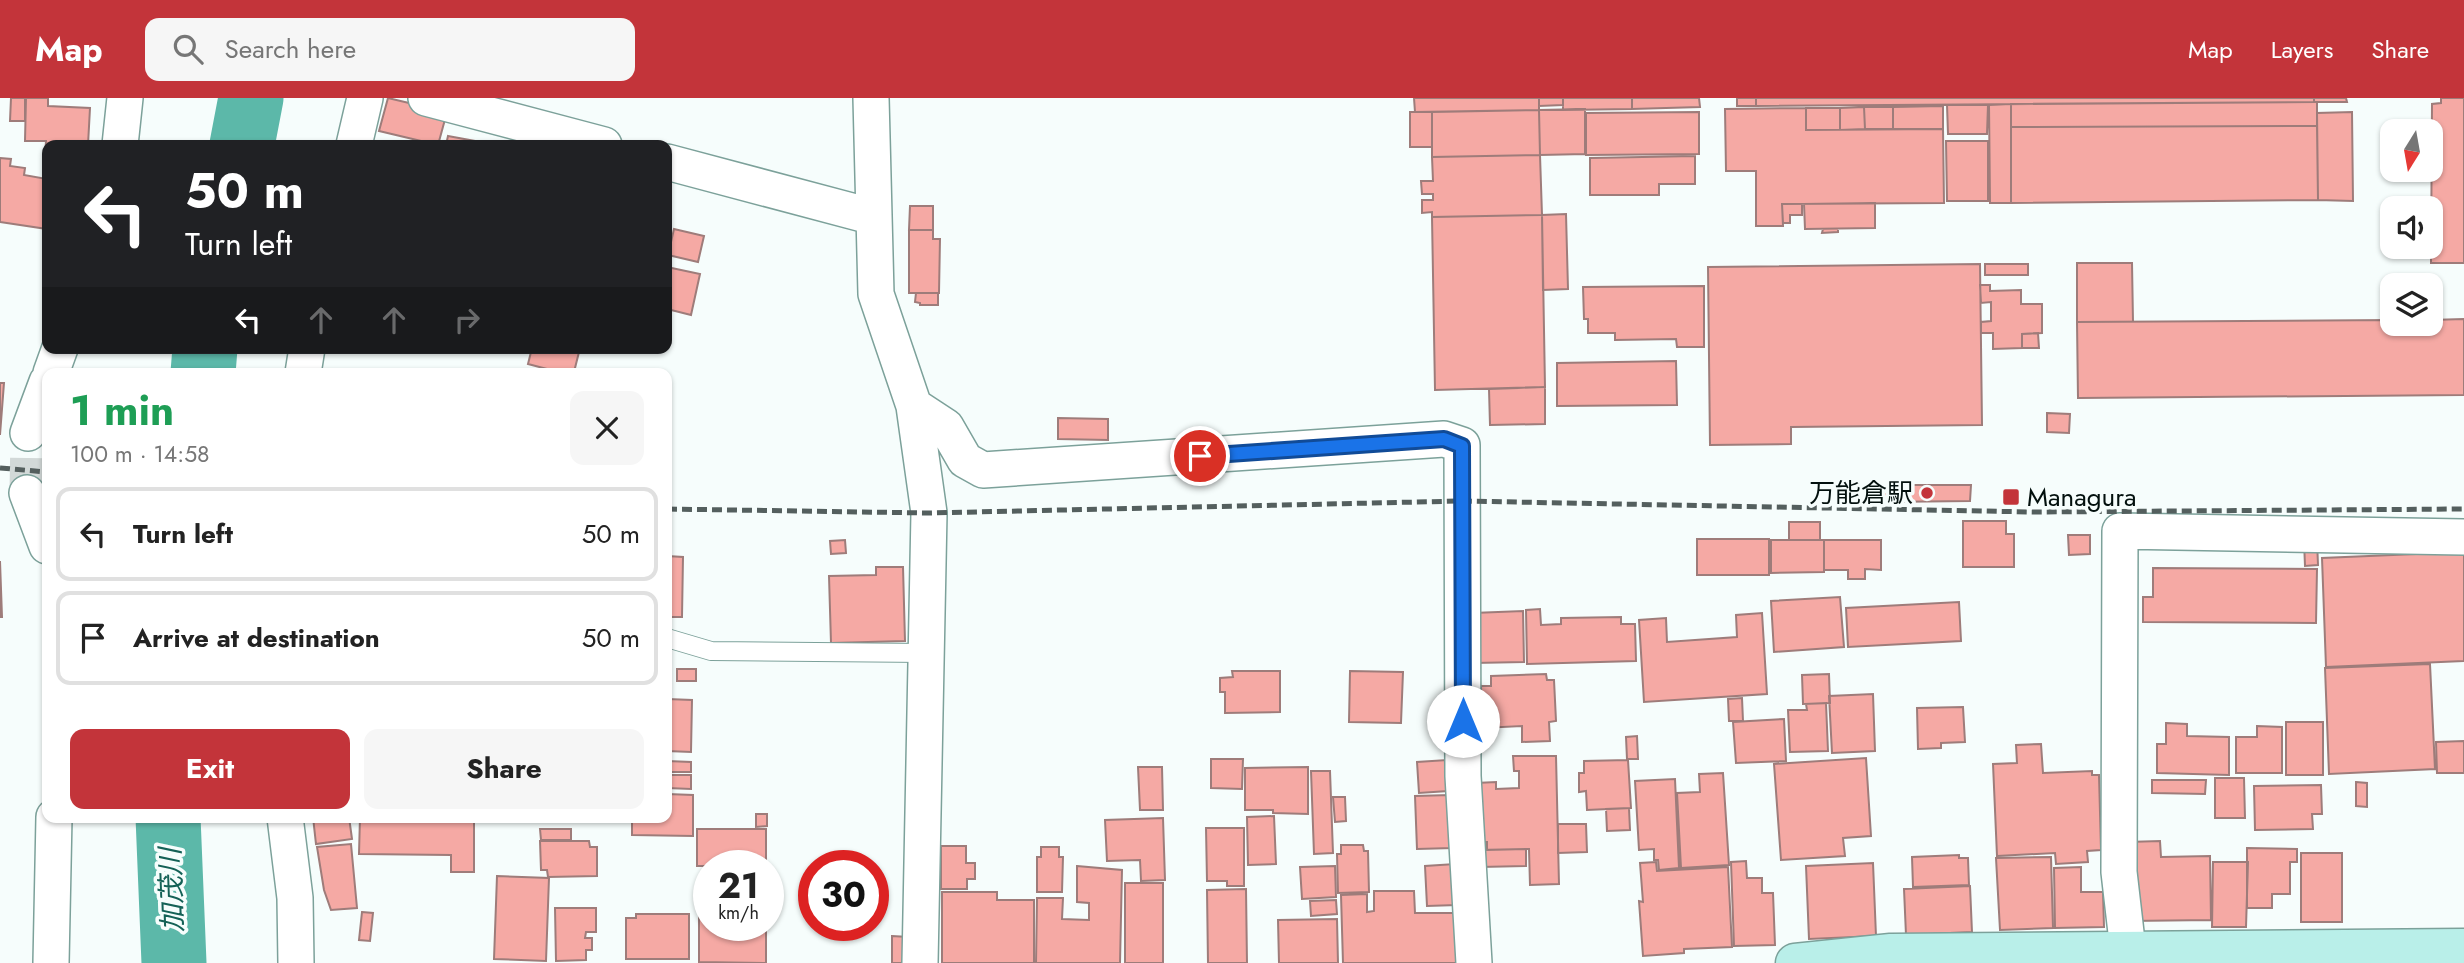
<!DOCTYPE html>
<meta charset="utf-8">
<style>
:root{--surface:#fff;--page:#f6f6f6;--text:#222;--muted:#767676;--line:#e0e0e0;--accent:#c3343a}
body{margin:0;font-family:Jost,"Noto Sans JP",sans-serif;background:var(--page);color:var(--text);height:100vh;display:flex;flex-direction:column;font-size:26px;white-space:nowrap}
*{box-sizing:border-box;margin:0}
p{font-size:23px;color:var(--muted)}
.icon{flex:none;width:38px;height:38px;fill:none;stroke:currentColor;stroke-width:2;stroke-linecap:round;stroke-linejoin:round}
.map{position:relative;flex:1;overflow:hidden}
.panel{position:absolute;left:42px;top:270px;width:630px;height:455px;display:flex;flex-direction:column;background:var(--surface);border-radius:14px;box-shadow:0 2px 5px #0004}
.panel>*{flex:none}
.banner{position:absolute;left:42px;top:42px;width:630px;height:214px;border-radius:14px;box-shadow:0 2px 5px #0004;background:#202124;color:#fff;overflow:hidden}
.needle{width:46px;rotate:191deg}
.fabs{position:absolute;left:2380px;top:21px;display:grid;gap:14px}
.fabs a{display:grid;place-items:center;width:63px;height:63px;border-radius:14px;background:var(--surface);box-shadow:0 2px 5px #0004;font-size:35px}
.speed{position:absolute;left:693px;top:752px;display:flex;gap:14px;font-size:35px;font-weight:700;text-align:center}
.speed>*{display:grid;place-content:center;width:91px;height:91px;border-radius:50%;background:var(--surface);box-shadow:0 2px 5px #0004;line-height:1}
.speed small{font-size:18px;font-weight:400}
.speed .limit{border:10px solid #d22;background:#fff;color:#111}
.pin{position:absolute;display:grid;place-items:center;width:60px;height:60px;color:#fff;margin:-30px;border:4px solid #fff;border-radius:50%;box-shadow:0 2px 7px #0007}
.me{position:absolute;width:77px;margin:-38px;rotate:0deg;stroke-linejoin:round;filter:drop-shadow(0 0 5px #0008)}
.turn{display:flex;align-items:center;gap:24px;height:147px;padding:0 28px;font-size:32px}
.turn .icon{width:91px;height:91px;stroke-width:2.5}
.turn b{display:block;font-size:49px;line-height:60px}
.lanes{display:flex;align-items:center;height:66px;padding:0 28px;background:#0003;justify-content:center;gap:35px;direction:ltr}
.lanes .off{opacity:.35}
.round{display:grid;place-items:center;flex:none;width:74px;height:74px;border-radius:14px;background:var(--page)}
.overview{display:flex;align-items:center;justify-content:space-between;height:119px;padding:0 28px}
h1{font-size:42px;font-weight:700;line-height:52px;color:#1e9e55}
.button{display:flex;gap:14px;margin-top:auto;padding:14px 28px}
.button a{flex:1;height:80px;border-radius:14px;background:var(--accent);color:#fff;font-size:28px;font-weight:700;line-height:80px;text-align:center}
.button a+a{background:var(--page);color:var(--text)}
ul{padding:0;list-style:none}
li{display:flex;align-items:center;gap:21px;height:94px;margin:0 14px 10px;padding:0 14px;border:4px solid var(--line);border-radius:14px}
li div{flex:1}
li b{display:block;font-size:26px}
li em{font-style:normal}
header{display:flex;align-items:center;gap:42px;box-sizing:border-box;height:98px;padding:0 35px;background:var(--accent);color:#fff}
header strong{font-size:33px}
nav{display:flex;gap:38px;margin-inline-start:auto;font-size:24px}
.search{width:490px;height:63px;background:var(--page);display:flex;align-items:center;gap:18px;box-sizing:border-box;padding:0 24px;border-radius:14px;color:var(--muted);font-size:26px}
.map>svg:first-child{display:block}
</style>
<header>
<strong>Map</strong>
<div class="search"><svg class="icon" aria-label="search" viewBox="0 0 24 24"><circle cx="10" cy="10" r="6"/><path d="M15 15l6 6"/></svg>Search here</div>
<nav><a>Map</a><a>Layers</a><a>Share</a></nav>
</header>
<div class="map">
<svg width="2464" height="865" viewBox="0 0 2464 865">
<rect width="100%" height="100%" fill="#f6fdfc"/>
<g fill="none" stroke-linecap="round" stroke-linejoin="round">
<path stroke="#5cb8a9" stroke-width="65" d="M242 47 251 0
M203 275 205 250
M168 719 174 865"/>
</g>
<path fill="#f5a9a4" stroke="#9e7c7a" stroke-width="2" d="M11 0H25V23H10Z
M26 0H48V8L90 10 88 47H47V60H45L46 43H25Z
M388 0 447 14 438 47 379 33Z
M1414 0H1539V12L1415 14Z
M1539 0H1563V7L1539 8Z
M1563 0H1632V11L1563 12Z
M1632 0H1699L1700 9 1632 11Z
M1737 0H1756V8H1737Z
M1756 0H2314V4L1756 8Z
M2314 0H2346L2347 4H2314Z
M2441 0H2464V165H2431L2432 6 2441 5Z
M2314 4H2317V28L2011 29V6Z
M2011 6V105H1990L1989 7Z
M1947 7H1988L1987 36H1948Z
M1943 8V31H1893V9Z
M1864 9H1893V31H1865Z
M1864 9 1865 31 1840 32V10Z
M1806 10H1840V32H1806Z
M1806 10V32L1943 31 1944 105 1782 106 1783 128H1756V73H1726L1725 11Z
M1585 11V56L1540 57 1539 12Z
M1539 12 1540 57 1432 59V14Z
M1410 14H1432V49H1410Z
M1699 14V56L1586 57V15Z
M2352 14 2353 103 2318 102 2317 15Z
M2317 28 2318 102 2011 105V29Z
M448 38 491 46 490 47H446Z
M1946 43H1988V103H1947Z
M1540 57 1542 117 1432 119V114L1422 115V102H1433V96H1422L1421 83H1433L1432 59Z
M1695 58V86H1659V97H1590V60Z
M0 60 11 61 10 68 25 70 24 77 47 81V131L0 124Z
M1875 105V130L1805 131 1804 106Z
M1782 106H1802V117H1790V125H1783Z
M910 108H933V132H909Z
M1566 116 1568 191 1543 192 1542 117Z
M1542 117 1545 289 1435 292 1432 119Z
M674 131 704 138 698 164 668 157Z
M1823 131H1838V134L1822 135Z
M909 132H933V141H940L939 195H909Z
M2077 165H2132L2133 224H2077Z
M1980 166 1982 327 1791 329V346L1710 347 1708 169Z
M1985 166H2028V177H1985Z
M667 169 700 176 691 217 667 211Z
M1980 187H1990V193L2021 192V206H2042V235L2022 236V250L1993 251V235H1981V224L1991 223V204L1981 205Z
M1704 188V249H1677L1676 241 1615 242V235H1588V221H1584L1583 189Z
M916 195H938V207H920V205L915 204Z
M2464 221V297L2078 300 2077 224 2392 222V226H2431V222Z
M2038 235 2039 250H2022V236Z
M532 250H580L574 274 569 273V275H546L547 271 528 266Z
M1676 263 1677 307 1557 308V265Z
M0 285H4L0 337Z
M1545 289V326L1490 327 1489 291Z
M2047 315 2070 316 2069 335 2047 334Z
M1058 320 1108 321V342L1058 341Z
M1884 387H1971L1970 403 1884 404Z
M1963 423H2006V436H2014V469H1963Z
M1789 424H1820V442H1789Z
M2068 437H2090V456L2069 457Z
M1697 441H1769V477H1697Z
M845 442 846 455 831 456 830 443Z
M1771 442H1824V474L1771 475Z
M1824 442H1881V472L1865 471V481H1848V472H1824Z
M2317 442 2318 467 2305 468 2304 443Z
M2464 454V563L2326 569 2322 460Z
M667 458 683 459 682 519H667Z
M0 463 2 519H0Z
M876 469H903L905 543 831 545 829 478 876 477Z
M2153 470 2317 471 2316 525 2143 524V499H2153Z
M1840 499 1844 549 1774 554 1771 503Z
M1959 504 1961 543 1848 549 1846 510Z
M1540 511 1541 527 1561 526V520L1621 519V526H1635L1636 563 1527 566 1526 512Z
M1523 513 1524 564 1474 565 1473 515Z
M1762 515 1767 596 1644 604 1639 522 1666 520 1667 544 1737 539 1736 517Z
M2430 566 2435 671 2329 676 2325 570Z
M677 571H696V583H677Z
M1232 573H1280V614L1225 615V594H1220V580L1233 579Z
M1350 573 1403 574 1401 625 1349 624Z
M1546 576 1547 582H1554L1556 623 1549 624 1550 643 1522 644V628L1482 630 1481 588H1491V578Z
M1829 576 1830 605 1803 606 1802 577Z
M1873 596 1875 653 1832 655 1829 598Z
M1742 600 1743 623H1729L1728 601Z
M667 601 692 602 691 654 667 653Z
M1826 605 1828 653 1790 654 1788 612H1807L1806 606Z
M1963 609 1965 644 1941 645V650L1918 651 1917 610Z
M1784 621 1786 663 1736 665 1733 624Z
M2286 624H2323V677H2286Z
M2166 625 2187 626V638L2229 639V677L2157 675V646H2166Z
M2257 628 2282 629V675H2236V639H2257Z
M1637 638 1638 661H1627L1626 639Z
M2464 643V675H2437L2436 644Z
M2041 646 2043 675 2092 673V677H2099L2101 752 2087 753 2088 764 2056 766 2055 755 1997 758 1993 666 2017 665 2016 647Z
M1513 658H1556L1559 786 1530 787 1529 751 1487 752V744H1477L1476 685 1496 684V691L1519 690V673H1514Z
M1866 660 1871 738 1843 740 1845 758 1781 762 1774 666Z
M1211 661H1243L1242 691 1211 690Z
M1447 662 1448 693 1419 695 1417 664Z
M1628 662 1631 710 1587 712 1586 693 1579 694V675H1584V663Z
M667 663 691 664V674H667Z
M1138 669H1162L1163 712H1140Z
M1308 669V716L1273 715V712H1245V670Z
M1311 673H1330L1333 755 1314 756Z
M1723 675 1729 767 1681 770 1677 695 1700 694 1699 676Z
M667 677H691V691L667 690Z
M2215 680H2244L2245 720H2215Z
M1675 681 1679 770 1659 772 1658 762H1654V751L1639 752 1635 683Z
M2152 682H2206L2205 696 2152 695Z
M2356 684 2367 685V709L2356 708Z
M2321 687 2322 716H2312L2313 731 2255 732 2254 688Z
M667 696 693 697V738L632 737V722L638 723V719H667Z
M1450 697 1453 750 1417 751 1415 698Z
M1333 699H1345L1346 723 1335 724Z
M1629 710 1630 732 1607 733 1606 711Z
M756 716H767V728L756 729Z
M1274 718 1276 766 1248 767 1247 719Z
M313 719H349L352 741 316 746Z
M360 719H474V774H451V757L359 756Z
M1163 720 1165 782 1141 783 1140 762 1107 763 1105 722Z
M1558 726H1586L1587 754 1558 755Z
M1206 730H1244V788H1227V783H1207Z
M540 731H571V742H541Z
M697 731H766V768H697Z
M540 743H589L590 749H597V778L548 779 547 772H541Z
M2160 743 2161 759 2210 758 2211 822 2129 823 2127 744Z
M351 746 357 810 331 812 324 792 317 749Z
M1341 747H1363L1364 753H1368L1369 794 1338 795 1337 756H1341Z
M941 748H966V765H975V781H967V791H941Z
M1041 749H1059V759H1063L1062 794H1037V759H1041Z
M2247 750 2297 751V764H2290V796H2272V810H2247Z
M1526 751V768L1480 769 1479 752Z
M2301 755H2342V824H2301Z
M1959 757V760H1968L1969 787 1913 789 1912 759Z
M2051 759 2053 830 2000 832 1996 760Z
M1746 763 1747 780H1762V795H1773L1775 847 1734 848 1731 764Z
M1656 764 1657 773 1728 769 1732 849 1684 851V855L1643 858 1639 803 1643 804 1640 765Z
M2213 764H2248L2246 829H2212Z
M1873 765 1876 838 1809 841 1806 768Z
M1455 766 1457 807 1427 808 1425 768Z
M1077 768 1122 772 1120 865H1036L1037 800H1063L1062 821 1089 822V805L1077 804Z
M1335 768 1336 799 1302 801 1300 769Z
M2081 769V794H2103L2104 829 2055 830 2054 770Z
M497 778 549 780 546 863 494 861Z
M1125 785H1163V865H1125Z
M1970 788 1972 834 1906 837 1904 791Z
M1246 791 1247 865H1208L1207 792Z
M1374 793H1414L1415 815H1458L1460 865H1343L1341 797 1367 796V814L1374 813Z
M942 794H997V802H1034V865H942Z
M702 801H709V828H766V865L699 864V806H702Z
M1336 802 1337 816 1311 818 1310 803Z
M555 810H596V834H586L585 840H592V852H586V862L556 863Z
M362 814 373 815 370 843 359 842Z
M636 816H689V861H626V820H636Z
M1337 821 1338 865H1279L1278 822Z
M892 838 908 839V865H892Z"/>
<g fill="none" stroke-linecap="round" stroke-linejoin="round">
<path stroke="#d2d9d8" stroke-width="35" stroke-dasharray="35 18" stroke-linecap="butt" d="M27 395 28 335"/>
<defs>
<path id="service" d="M667 540 711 553 925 555"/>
<path id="minor" d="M426 0 604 47
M871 0 876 196 914 308 929 415 920 865
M120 47 125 0
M354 47 365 0
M667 64 874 119
M51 275 60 250
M303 275 307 250
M914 308 946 329 965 362 983 372 1444 341 1462 347 1463 678 1474 865
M28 335 47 284
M27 395 47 448
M285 719 295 800 296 865
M2128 852 2119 774 2120 433 2464 439
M51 865 54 719"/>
<path id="secondary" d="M1795 865 1891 855 2464 850"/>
</defs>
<use href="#service" stroke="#7ca19a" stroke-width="20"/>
<use href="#minor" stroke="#7ca19a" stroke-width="38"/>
<use href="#secondary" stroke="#7ca19a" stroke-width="41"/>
<use href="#service" stroke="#fff" stroke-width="18"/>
<use href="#minor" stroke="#fff" stroke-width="35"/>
<use href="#secondary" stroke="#b9efe9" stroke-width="38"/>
<path stroke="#545f5e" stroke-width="5" stroke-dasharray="10 5" stroke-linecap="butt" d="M0 370 47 374
M667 411 929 415 1462 403 2033 414 2464 411"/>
</g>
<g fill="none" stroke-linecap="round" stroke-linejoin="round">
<defs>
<path id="route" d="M1200 358 1444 341 1462 348 1463 623"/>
</defs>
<use href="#route" stroke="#114b97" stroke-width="18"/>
<use href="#route" stroke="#1a73e8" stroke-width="12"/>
</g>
<g fill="#c3343a" stroke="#f6fdfc" stroke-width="2.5">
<circle cx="1927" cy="395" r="7"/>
<rect x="2002" y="390" width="18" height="18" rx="3.5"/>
</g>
<g text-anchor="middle" stroke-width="7" stroke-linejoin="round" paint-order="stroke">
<g font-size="26" fill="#03100e" stroke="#f6fdfc" text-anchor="end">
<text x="1913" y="404">万能倉駅</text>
<text x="2027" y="408" text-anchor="start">Managura</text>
</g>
<g font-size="28" font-style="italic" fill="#146156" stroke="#f6fdfc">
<text transform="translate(171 792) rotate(-92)" y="10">加茂川</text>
</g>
</g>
</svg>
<div class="fabs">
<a><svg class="needle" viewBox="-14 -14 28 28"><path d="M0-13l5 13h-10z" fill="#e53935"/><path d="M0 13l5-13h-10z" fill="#767676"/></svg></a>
<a><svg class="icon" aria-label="sound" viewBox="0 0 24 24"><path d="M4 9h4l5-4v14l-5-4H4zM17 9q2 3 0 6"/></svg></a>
<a><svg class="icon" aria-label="layers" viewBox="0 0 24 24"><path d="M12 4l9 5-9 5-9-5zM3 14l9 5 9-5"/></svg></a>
</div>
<div class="speed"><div>21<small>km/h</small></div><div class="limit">30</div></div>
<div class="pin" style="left:1200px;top:358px;background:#d93025"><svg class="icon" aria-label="arrive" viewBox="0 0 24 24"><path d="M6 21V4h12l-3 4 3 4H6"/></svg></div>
<svg class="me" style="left:1463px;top:623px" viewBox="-20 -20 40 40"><circle r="19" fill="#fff"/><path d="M0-13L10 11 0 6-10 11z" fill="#1a73e8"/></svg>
<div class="banner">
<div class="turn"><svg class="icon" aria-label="left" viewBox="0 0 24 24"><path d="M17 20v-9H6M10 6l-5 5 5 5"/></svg><div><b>50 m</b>Turn left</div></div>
<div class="lanes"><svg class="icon" aria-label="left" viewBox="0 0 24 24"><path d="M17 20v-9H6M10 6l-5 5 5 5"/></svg><svg class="icon off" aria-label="ahead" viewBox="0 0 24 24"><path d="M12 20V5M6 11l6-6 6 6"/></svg><svg class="icon off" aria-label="ahead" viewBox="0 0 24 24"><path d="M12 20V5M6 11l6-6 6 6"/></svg><svg class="icon off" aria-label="right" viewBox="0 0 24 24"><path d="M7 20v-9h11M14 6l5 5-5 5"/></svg></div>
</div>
<section class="panel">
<div class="overview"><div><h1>1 min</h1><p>100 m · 14:58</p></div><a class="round"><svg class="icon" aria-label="close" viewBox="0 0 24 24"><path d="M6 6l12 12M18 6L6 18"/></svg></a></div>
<ul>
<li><svg class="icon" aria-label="left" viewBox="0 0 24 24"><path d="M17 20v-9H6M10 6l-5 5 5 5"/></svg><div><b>Turn left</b></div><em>50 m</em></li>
<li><svg class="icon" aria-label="arrive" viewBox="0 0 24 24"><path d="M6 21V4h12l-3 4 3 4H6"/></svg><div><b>Arrive at destination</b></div><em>50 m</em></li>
</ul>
<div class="button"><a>Exit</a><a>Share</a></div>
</section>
</div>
